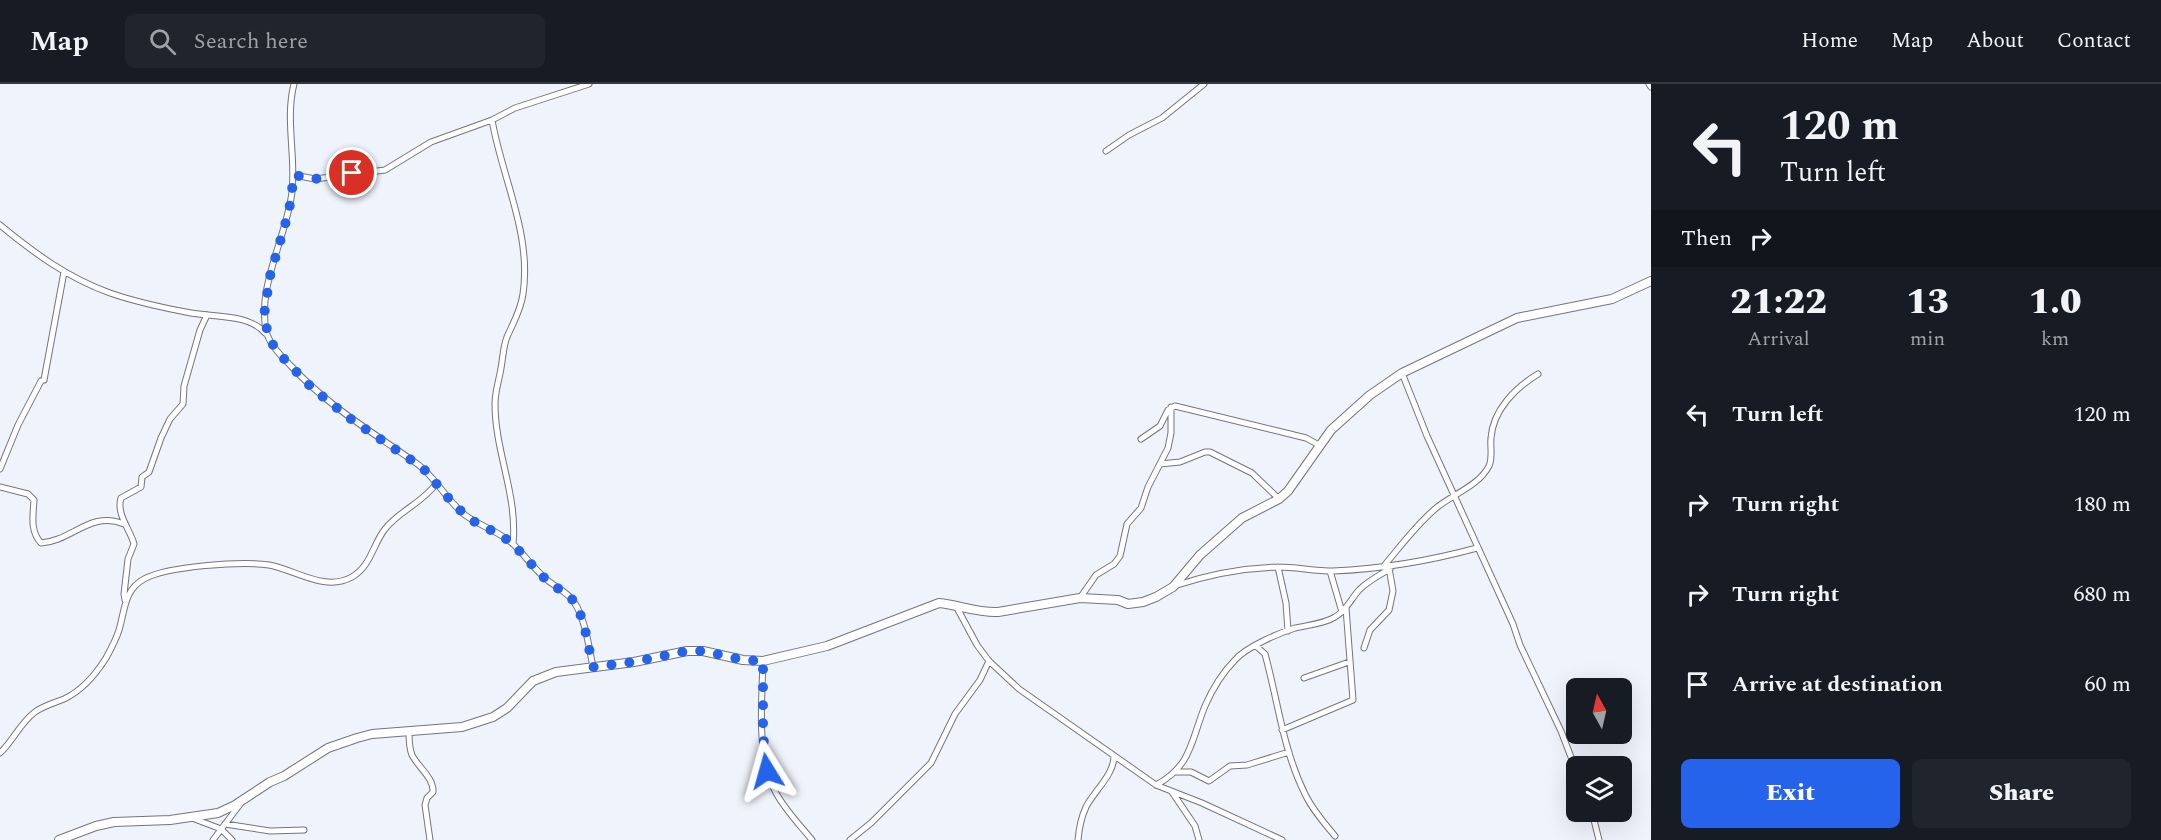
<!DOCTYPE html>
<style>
:root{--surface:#171b24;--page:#20242c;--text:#f1f3f6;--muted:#9ea1a6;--line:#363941;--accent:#2563eb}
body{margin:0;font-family:Spectral,serif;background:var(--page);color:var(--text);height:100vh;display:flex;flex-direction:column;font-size:22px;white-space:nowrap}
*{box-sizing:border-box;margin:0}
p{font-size:20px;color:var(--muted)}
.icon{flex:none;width:33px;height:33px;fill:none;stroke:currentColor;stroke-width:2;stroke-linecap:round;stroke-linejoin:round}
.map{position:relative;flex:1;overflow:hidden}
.drawer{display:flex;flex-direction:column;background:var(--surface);width:510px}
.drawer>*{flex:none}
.guide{background:#171b24;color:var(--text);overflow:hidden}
.needle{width:39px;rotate:352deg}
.controls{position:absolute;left:1566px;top:594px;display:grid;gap:12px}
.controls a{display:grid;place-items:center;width:66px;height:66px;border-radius:9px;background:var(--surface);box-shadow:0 6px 24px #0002;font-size:30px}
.pin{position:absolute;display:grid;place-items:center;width:51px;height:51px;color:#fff;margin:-26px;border:3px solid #fff;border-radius:50%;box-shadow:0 2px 6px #0007}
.me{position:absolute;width:66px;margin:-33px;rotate:352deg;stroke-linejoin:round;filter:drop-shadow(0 0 4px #0008)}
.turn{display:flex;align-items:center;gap:21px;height:126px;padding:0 30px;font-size:27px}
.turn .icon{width:78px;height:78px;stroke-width:2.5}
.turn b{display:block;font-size:42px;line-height:51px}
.then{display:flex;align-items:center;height:57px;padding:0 30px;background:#0003;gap:12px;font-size:22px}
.eta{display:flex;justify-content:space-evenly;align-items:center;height:102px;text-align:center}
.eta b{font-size:36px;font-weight:800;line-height:42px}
.button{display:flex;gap:12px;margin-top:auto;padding:12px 30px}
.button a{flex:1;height:69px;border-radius:9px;background:var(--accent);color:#fff;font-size:24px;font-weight:800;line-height:69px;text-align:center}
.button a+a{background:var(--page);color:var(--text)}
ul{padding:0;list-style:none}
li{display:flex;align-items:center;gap:18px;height:90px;padding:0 30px}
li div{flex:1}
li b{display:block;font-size:22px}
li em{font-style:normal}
header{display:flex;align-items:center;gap:36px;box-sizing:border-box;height:84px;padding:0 30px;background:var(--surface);border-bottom:2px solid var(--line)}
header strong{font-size:28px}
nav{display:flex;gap:33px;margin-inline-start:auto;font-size:21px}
.search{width:420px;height:54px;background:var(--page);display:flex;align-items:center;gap:15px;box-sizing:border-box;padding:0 21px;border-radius:9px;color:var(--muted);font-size:22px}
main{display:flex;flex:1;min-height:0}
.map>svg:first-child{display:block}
</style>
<header>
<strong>Map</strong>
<div class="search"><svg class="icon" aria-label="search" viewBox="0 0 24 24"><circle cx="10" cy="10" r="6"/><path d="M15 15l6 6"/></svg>Search here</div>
<nav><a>Home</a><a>Map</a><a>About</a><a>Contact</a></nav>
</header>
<main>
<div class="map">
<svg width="1651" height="756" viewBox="0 0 1651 756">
<rect width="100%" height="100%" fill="#eff3fc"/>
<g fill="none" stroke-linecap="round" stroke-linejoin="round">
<defs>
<path id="street" d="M294 0C285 35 296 72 292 108 287 152 255 206 267 250 271 262 282 273 291 282 329 323 371 347 416 379 435 392 446 416 465 431 480 442 498 447 512 459 524 470 533 484 546 495 555 503 568 508 574 518 585 534 589 563 593 583
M1649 0 1651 3
M492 36C502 94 532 150 523 210 521 226 513 239 507 253 503 263 503 274 501 284 499 297 495 307 495 320 495 368 518 412 513 460
M1106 67 1129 51 1162 34 1204 0
M294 91 315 95 385 86 431 58 492 36 515 24 589 0
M0 141C34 169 68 194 110 209 136 218 164 224 191 229 214 233 249 230 265 249
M1402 289 1427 352 1513 540 1520 561 1561 647 1576 686
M44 296 64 188
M1141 355 1160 342 1168 326 1175 322 1290 350 1306 354 1319 361
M1160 380 1180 378 1205 368H1210L1252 389 1279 415
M0 385 18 341 41 297
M0 403 28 410 34 416C33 432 30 447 41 459 72 457 91 426 124 440
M1278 483 1286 519 1288 547
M1383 483C1400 463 1415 442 1435 425 1451 411 1479 402 1489 382 1493 373 1490 363 1491 354 1493 326 1515 304 1538 290
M1330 487 1342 528
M1174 502C1207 491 1243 484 1278 483 1296 483 1314 487 1333 487 1382 485 1429 477 1477 464
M1080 514 1096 491 1114 480 1120 472 1127 440 1141 424 1148 403 1168 364 1171 349V323
M125 516 124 510 128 475 134 460C130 445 116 430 121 414L141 403 142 393 149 388 161 354 170 335 183 320 184 302 200 246 207 231
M956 522 977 561 989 577 1019 605 1156 701 1202 719 1282 756
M1256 562 1265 570C1278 617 1283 666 1305 710 1312 725 1324 739 1335 752
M1364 564 1370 546 1389 526 1393 507 1389 484
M763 577C762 619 756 668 775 707 784 725 800 741 812 756
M1304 594 1349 578
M1282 646 1353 616 1346 524
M409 647C409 655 409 664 412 671 418 683 434 694 433 708L427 714 425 721 430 756
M0 669C13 657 20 639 35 628 43 622 54 619 64 615 81 607 96 590 106 574 111 565 116 556 119 546 125 526 124 506 144 495 168 482 242 477 269 481 296 486 325 508 352 493 371 482 373 460 385 445 399 427 421 420 436 400
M1176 688H1191L1209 697 1230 682 1247 681 1289 668
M1156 701C1192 682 1191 656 1205 622 1212 606 1223 588 1235 576 1246 563 1279 549 1295 544 1308 541 1324 540 1335 533 1346 527 1351 515 1359 506 1368 497 1379 491 1390 485
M1172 708 1195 742 1199 756
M1592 728 1599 756
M192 734 221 745 232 756
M225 740 270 747 304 746
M213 756 241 719
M850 756 871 739 931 679 955 630 980 596 989 577
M1078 756C1079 744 1081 734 1086 723 1094 707 1114 691 1114 672"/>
<path id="secondary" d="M59 756 96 742 114 738 170 736 218 729 235 721 270 698 284 692 328 664 357 654 372 650 462 643 493 633 507 624 533 597 556 588 634 578 687 567H703L743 576 763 577 827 562 939 519C959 521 978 529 998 528L1080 514 1118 516 1128 520 1143 518 1156 513 1173 503 1200 471 1242 434 1279 415 1288 407 1331 346 1370 311 1402 289 1517 234 1612 215 1651 197"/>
</defs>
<use href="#street" stroke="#72757d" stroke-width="7"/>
<use href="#secondary" stroke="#72757d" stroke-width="10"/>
<use href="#street" stroke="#fff" stroke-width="5"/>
<use href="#secondary" stroke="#fff" stroke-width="8"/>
</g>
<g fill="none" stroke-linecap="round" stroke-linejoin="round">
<path stroke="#2563eb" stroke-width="10" stroke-dasharray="0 18" d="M352 89 315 95 294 91 289 127 270 192 265 224 264 234 270 257 285 276 312 304 352 336 423 384 456 423 476 439 499 450 513 460 542 492 573 516 583 536 593 583 634 578 687 567H703L743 576 763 577V650L767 687"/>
</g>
</svg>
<div class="controls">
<a><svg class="needle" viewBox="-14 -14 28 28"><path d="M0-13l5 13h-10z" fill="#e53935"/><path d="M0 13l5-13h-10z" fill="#9ea1a6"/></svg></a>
<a><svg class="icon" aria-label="layers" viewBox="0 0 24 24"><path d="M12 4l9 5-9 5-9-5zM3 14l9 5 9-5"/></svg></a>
</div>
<div class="pin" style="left:352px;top:89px;background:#d93025"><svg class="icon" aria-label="arrive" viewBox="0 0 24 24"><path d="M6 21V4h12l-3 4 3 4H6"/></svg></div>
<svg class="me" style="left:767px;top:687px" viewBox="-20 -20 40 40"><path d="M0-17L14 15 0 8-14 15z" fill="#2563eb" stroke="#fff" stroke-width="4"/></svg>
</div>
<section class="drawer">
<div class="guide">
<div class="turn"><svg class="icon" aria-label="left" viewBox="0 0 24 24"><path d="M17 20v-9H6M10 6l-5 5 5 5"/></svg><div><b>120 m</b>Turn left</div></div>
<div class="then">Then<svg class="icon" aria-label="right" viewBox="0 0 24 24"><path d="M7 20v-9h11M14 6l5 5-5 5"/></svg></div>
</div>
<div class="eta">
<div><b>21:22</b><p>Arrival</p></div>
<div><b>13</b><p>min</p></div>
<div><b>1.0</b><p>km</p></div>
</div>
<ul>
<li><svg class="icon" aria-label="left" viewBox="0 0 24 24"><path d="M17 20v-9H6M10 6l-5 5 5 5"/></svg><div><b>Turn left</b></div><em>120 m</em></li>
<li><svg class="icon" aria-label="right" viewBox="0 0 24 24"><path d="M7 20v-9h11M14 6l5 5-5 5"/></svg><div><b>Turn right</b></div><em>180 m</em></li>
<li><svg class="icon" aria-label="right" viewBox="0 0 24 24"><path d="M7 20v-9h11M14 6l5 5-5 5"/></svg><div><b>Turn right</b></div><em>680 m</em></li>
<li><svg class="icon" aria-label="arrive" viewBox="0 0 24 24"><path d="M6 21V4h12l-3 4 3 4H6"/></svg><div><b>Arrive at destination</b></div><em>60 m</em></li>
</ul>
<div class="button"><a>Exit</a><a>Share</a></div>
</section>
</main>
